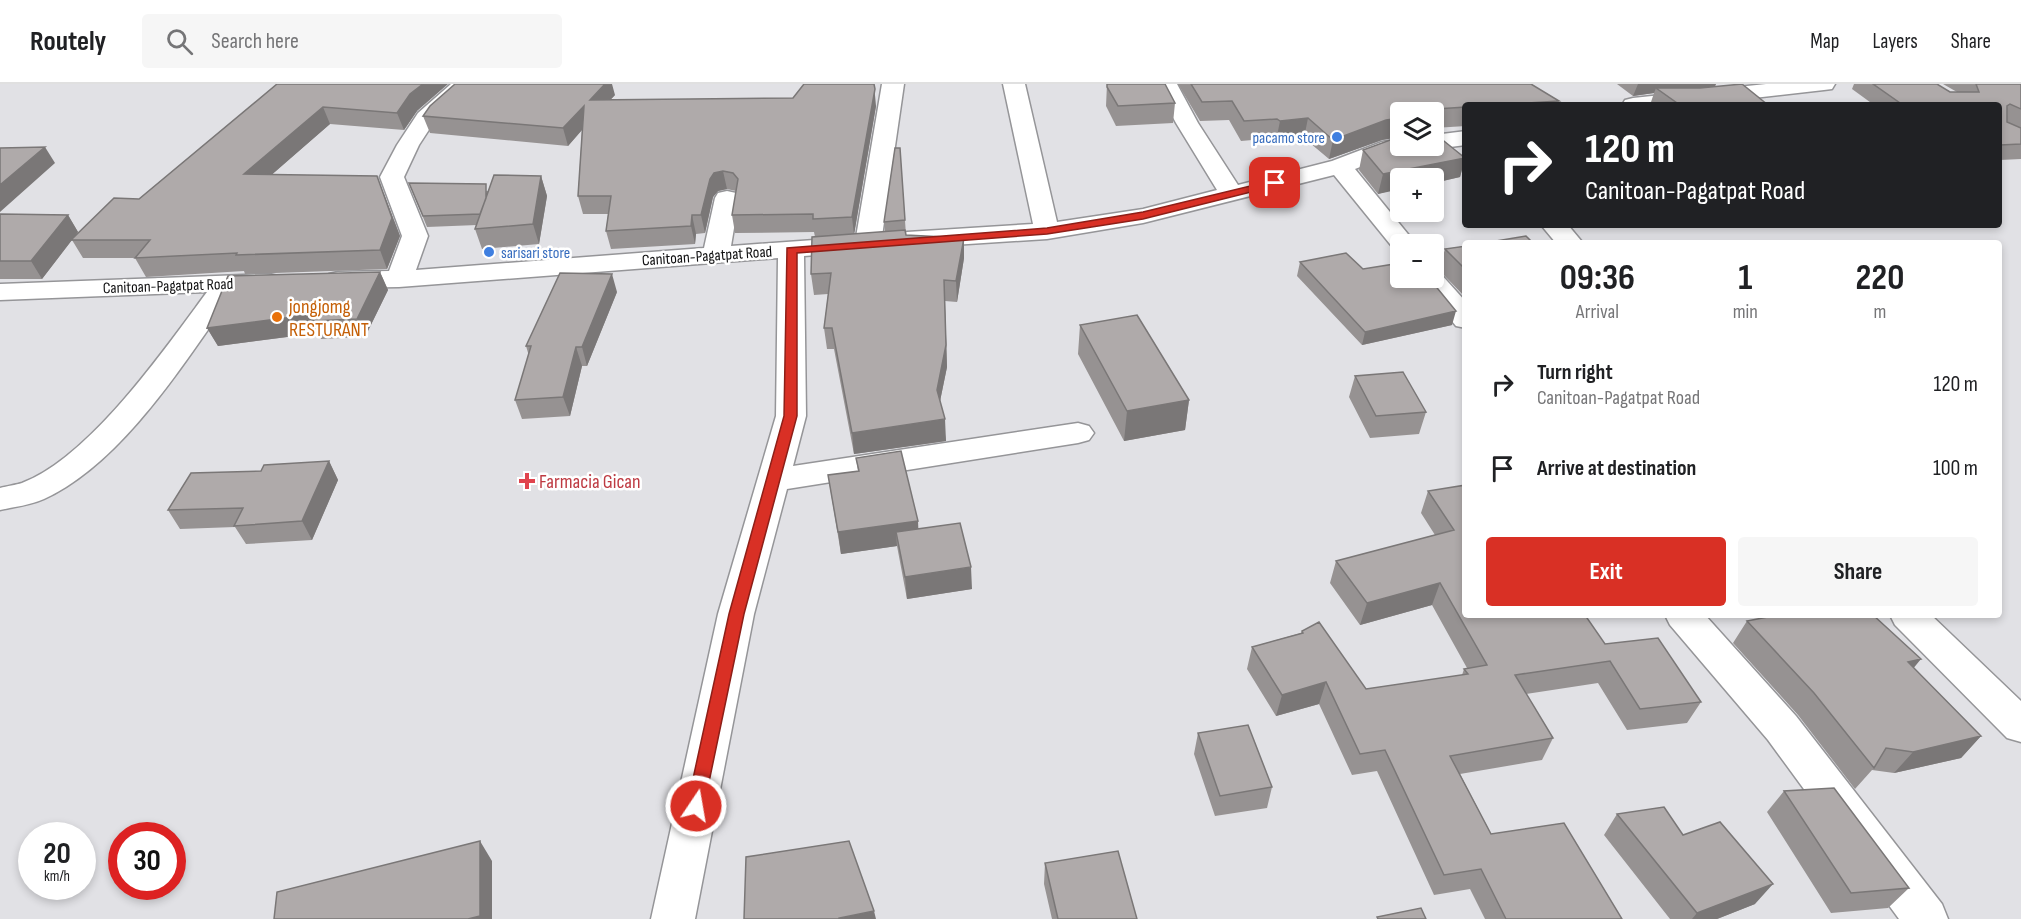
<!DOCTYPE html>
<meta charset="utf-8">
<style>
:root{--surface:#fff;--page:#f6f6f6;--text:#202124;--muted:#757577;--line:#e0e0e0;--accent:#d93025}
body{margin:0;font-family:"Sofia Sans Condensed",sans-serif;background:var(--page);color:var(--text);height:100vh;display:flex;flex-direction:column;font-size:22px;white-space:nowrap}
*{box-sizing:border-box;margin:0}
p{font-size:20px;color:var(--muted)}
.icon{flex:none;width:33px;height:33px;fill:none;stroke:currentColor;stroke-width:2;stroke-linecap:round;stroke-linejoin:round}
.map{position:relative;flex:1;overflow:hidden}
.drawer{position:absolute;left:1462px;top:156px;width:540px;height:378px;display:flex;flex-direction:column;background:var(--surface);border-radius:6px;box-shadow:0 3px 9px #0003}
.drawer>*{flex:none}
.banner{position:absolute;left:1462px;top:18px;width:540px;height:126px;border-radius:6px;box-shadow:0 3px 9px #0003;background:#202124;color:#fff;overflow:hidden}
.fabs{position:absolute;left:1390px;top:18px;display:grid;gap:12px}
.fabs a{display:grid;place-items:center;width:54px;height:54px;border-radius:6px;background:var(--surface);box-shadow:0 3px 9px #0003;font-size:30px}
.speed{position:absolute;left:18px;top:738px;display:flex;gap:12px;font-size:30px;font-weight:700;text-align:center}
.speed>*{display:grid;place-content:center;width:78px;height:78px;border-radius:50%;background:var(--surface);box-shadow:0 3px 9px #0003;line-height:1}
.speed small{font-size:15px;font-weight:400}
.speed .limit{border:9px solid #d22;background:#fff;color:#111}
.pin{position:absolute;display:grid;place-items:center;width:51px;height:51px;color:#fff;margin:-26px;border-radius:12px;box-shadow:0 3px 9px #0006}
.me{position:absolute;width:66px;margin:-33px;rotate:12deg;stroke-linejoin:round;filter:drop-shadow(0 0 4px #0008)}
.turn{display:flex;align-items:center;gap:21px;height:126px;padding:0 24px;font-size:27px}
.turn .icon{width:78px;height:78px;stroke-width:2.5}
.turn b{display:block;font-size:42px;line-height:51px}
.eta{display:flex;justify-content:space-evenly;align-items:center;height:102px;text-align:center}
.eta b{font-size:36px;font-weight:700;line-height:42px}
.button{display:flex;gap:12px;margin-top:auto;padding:12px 24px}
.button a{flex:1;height:69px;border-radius:6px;background:var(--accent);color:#fff;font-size:24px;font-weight:700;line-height:69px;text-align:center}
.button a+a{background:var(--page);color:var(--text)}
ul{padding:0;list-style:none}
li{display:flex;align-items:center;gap:18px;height:84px;padding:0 24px}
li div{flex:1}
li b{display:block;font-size:22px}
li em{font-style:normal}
header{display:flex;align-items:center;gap:36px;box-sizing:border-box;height:84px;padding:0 30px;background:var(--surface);border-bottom:2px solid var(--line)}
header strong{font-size:28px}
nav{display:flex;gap:33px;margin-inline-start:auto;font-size:21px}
.search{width:420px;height:54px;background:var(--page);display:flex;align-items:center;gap:15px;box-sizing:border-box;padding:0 21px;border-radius:6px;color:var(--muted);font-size:22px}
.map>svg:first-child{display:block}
</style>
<header>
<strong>Routely</strong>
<div class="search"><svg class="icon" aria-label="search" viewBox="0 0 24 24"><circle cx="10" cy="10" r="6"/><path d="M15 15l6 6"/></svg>Search here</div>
<nav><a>Map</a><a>Layers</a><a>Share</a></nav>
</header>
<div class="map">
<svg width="2021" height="835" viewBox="0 0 2021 835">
<rect width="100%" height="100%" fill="#e1e1e5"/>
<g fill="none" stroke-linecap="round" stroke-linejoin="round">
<defs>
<path id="minor" d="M451 0H475L434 38 419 61 404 93 428 152 416 186 704 164 715 114 718 109 727 107 736 109 739 114 731 162 856 153 882 0H904L881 159 877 164 868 167 804 172 806 332 793 382 1078 339 1089 342 1094 349 1089 356 1078 359 787 405 754 530 695 835H651L718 530 776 332 778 174 399 203 338 204 329 202 325 196 329 190 338 188 389 187 402 152 380 93 397 61 418 29Z
M1003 0H1025L1057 138 1143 125 1217 106 1176 39 1155 0H1177L1198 39 1238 101 1332 77 1382 58 1401 55V62H1415L1412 67 1394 70 1355 85 1416 160H1401V167L1394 165 1334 91 1143 139 1047 155 907 164 898 161 894 156 898 151 907 148 1033 140Z
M1766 0H1835L1832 5 1824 6 1692 21H1622L1625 16 1633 14Z
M1466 47V61L1434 65 1425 62H1434V51Z
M1541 141H1568L1583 159H1556Z
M1434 187 1439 188 1466 218V244L1456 242 1417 194H1434Z
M269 190 278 192 282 198 278 204 235 207C186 276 123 379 44 415 31 421 14 423 0 426V404C7 402 16 401 22 399 90 373 164 266 207 208L0 216V200Z
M1665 531H1705L1796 632 1942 820 1948 835H1899L1768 656 1670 541Z
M1890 531H1931L2021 617V658L2007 654 1895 541Z"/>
</defs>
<use href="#minor" stroke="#959598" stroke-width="3"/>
<use href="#minor" fill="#fff" fill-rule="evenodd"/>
</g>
<path fill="#969292" d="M277 0 417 27 404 46 330 40 272 90 384 110 400 152 387 185 245 190 244 187 146 193 135 174H83L72 156 42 195H0V130L68 131 78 148 74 153 139 115Z
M1107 0 1175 19 1173 39 1116 42 1106 22Z
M1178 0H1531L1559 17 1557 21H1466V42L1434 44V28H1401V62L1465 74 1460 93 1434 99V94L1378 110 1359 86 1363 66 1397 53 1382 56 1329 75 1304 54 1276 57 1274 54 1241 57 1229 36 1200 37Z
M1617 0H1716L1715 3 1768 21H1650L1654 9 1633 12Z
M1854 0H1937L1950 8H1957L1943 0H2021V75L2000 76V21H1874L1852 5Z
M615 11 610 16 876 22 854 150 885 148 884 138 900 64 906 151 964 154V174L957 218 945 217 947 283 940 317 946 357 854 370 834 265H827L824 244 828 210 814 211 811 190 815 153 814 148 735 149 732 131 736 107 727 105 718 107 713 113 705 149 696 150 695 160 611 165 606 147 608 130H583L578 112 582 46 568 62 430 49 423 32Z
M541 92 547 112 539 160 482 165 475 145 477 141 427 143 409 99 488 107Z
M1466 162V214L1439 186 1445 165Z
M1300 178 1363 185 1452 241 1362 261 1297 192Z
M380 188 388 206 365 253 321 255 318 249 218 262 207 244Z
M617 208 587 282H582L570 332 522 335 515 316 529 272 526 262Z
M1080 241 1189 316 1185 346 1124 357 1078 270Z
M1355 292 1426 328 1419 350 1370 354 1349 313Z
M856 374 918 445 972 505 907 515 897 462 841 470 828 391 858 387Z
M329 377 338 396 312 456 246 460 235 443 180 445 168 426 261 387Z
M1428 407 1605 560 1701 618 1687 639 1627 646 1598 599 1526 610 1553 654 1542 676 1460 690 1491 750 1622 835H1485L1470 805 1434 811 1377 687 1352 691 1319 620 1276 632 1247 585 1252 563 1301 549 1302 547 1366 605 1462 591 1464 585 1467 584 1432 521 1360 541 1330 499 1336 477 1435 451 1421 429Z
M1747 537 1914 584 1981 652 1961 674 1894 689 1872 686 1855 705 1798 631 1733 559Z
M1198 649 1272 703 1267 724 1215 732 1194 670Z
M1784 707 1909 804 1888 824 1831 829 1767 728Z
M1617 730 1683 751 1755 820 1717 835H1670L1604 751Z
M1045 779 1137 835H1052L1044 800Z"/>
<path fill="#7a7777" d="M423 0H448L417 27 404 46 397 29 410 10Z
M605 0H612L615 11 594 33 590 16Z
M874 0 876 22 854 151 852 133Z
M1638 0H1716L1714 3 1663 9 1656 4 1654 9 1633 12Z
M584 22 588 39 568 62 563 44Z
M323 23 330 40 252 108 244 90Z
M1308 34 1304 54 1276 57 1280 37Z
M1401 34V53L1382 56 1329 75 1333 56 1386 36Z
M45 63 55 79 0 128V101Z
M1465 74 1460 93 1434 99V94H1401V105L1378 110 1383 90Z
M723 87 727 105 718 107 713 113 705 149 701 131 710 95 714 89Z
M377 92 400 152 387 185 380 166Z
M541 92 547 112 539 160 533 140Z
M68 131 78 148 42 195 31 177Z
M692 131 696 150 695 160 691 142Z
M964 154V174L957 218 956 197Z
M380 188 388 206 365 253 357 235Z
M612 190 617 208 587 282 582 263Z
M944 196 947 283 938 327 937 306Z
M1456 227 1452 241 1362 261 1365 248Z
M316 230 312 237 318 249 218 262 207 244Z
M576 263 582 282 570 332 563 313Z
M1189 316 1185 346 1124 357 1127 327Z
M945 335 946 357 854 370 852 349Z
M329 377 338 396 312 456 302 437Z
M918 437 919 459 896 448 897 462 841 470 838 448Z
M971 483 972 505 907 515 905 493Z
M1440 499 1432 521 1360 541 1367 519Z
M1921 575 1903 597 1908 578Z
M1326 598 1319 620 1276 632 1282 611Z
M1981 652 1961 674 1894 689 1913 668Z
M480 757 492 777V835H468Z
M1773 800 1755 820 1717 835H1692L1697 829Z
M874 827 876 835H839V834Z"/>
<path fill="#afaaaa" stroke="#7a7777" stroke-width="1.5" d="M277 0H423L410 10 397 29 323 23 244 90 377 92 392 134 380 166 236 171 237 169 135 174 150 156H71L114 114 139 115Z
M455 0H605L590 16 793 14 804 0H874L875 5 852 133 813 135V130L732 131 738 95 733 89 723 87 714 89 710 95 701 131H692L691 142 606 147 611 112H578L584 22 563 44 423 32 430 22Z
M1107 0H1165L1175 19 1118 22 1107 3Z
M1191 0H1531L1559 17 1499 21H1466V23L1405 27 1407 28H1401V34L1386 36 1333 56 1308 34 1280 37 1277 35 1244 37 1232 17 1202 18Z
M1742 0 1768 21H1680L1656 4H1700Z
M1873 0H1937L1950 8H1979L1976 0H2021V25L2010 20 2007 22V38L2021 44V60L2000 61V21H1903Z
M1434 49 1465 74 1383 90 1363 66 1401 52V62H1434Z
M45 63 0 101V64Z
M895 64H900L905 136 884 138Z
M494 91 541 92 533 140 475 145Z
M409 99 486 100V114L480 130 423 132Z
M0 130 68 131 31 177H0Z
M905 146 906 151 964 154 956 197 944 196 946 261 937 306 945 335 852 349 832 244H824L831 189 811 190 812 153Z
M1526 152 1533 159H1484Z
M1466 162V186L1445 165Z
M1346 169 1363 185 1401 179V194H1429L1456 227 1365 248 1300 178Z
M380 188 357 235 312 237 316 230 207 244 228 192Z
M560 189 612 190 582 263H576L563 313 515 316 531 262H526Z
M1137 231 1189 316 1127 327 1080 241Z
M1403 288 1426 328 1376 332 1355 292Z
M901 367 918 437 838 448 828 391 859 387 856 374Z
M329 377 302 437 234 442 243 424 168 426 191 389 261 387 264 381Z
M1466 401V531H1585L1605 560 1658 554 1701 618 1640 625 1610 577 1515 591 1553 654 1450 672 1491 750 1564 739 1622 835H1506L1481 785 1444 791 1385 666 1360 670 1326 598 1282 611 1252 563 1303 549 1302 547 1319 538 1366 605 1468 590 1464 585 1487 581 1440 499 1367 519 1336 477 1454 446 1428 407Z
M960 439 971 483 905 493 896 448Z
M1778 531H1873L1921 575 1908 578 1981 652 1913 668 1886 664 1874 684 1814 609 1747 537Z
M1248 641 1272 703 1220 712 1198 649Z
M1834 704 1909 804 1851 809 1784 707Z
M1664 723 1683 751 1720 738 1773 800 1697 829 1617 730Z
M480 757V832L468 835H274L277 808Z
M849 757 874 827 839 834V835H744L746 773Z
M1118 767 1137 835H1058L1045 779Z
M1421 824 1426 835H1378L1377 833Z"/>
<path fill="#d93025" stroke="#8d1f18" stroke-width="1.5" d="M1275 96 1280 99 1279 101 1143 135 1047 150 797 169V332L744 530 704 722 702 727 696 729 690 727 687 722 729 530 784 332 787 164 1047 144 1143 128Z"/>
<g fill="#3f7fe0" stroke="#fff" stroke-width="2">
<circle cx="1337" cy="53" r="6"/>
<circle cx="489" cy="168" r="6"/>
</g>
<circle fill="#e8710a" stroke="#fff" stroke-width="2" cx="277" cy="233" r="6"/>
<path fill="#e0444e" stroke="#fff" stroke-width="2" d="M524 388h6v6h6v6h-6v6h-6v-6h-6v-6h6z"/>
<g text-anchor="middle" stroke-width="5" stroke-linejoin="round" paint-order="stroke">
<g font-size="16" fill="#366cbe" stroke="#fff" text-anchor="end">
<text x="1325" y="59">pacamo store</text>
<text x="501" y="174" text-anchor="start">sarisari store</text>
</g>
<g font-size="16" fill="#0d0d0e" stroke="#fff">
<text transform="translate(707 171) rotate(-4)" y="6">Canitoan-Pagatpat Road</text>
<text transform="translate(168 201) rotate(-2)" y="6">Canitoan-Pagatpat Road</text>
</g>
<g font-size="20" fill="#c56008" stroke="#fff" text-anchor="start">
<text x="289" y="229">jongjomg<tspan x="289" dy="23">RESTURANT</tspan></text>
</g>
<g font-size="20" fill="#be3a42" stroke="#fff" text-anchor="start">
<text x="539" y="404">Farmacia Gican</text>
</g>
</g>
</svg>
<div class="fabs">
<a><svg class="icon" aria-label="layers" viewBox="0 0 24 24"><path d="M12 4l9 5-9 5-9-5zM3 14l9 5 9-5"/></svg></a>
<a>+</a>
<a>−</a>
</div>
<div class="speed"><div>20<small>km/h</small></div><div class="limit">30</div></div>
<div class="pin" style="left:1275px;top:99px;background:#d93025"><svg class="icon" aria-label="arrive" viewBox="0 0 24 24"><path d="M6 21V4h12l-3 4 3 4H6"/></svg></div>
<svg class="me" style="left:696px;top:722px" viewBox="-20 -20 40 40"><circle r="17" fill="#d93025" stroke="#fff" stroke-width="3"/><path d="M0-11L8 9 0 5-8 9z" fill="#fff"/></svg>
<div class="banner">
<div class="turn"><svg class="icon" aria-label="right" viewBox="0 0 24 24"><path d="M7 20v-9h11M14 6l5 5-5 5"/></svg><div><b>120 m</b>Canitoan-Pagatpat Road</div></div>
</div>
<section class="drawer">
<div class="eta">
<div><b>09:36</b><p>Arrival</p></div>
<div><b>1</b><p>min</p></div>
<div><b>220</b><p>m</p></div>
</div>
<ul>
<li><svg class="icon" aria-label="right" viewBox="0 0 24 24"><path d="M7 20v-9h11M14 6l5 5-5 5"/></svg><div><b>Turn right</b><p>Canitoan-Pagatpat Road</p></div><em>120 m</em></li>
<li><svg class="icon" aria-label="arrive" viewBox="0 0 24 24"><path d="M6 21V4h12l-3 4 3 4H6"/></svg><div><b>Arrive at destination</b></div><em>100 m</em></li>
</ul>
<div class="button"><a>Exit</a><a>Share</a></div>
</section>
</div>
